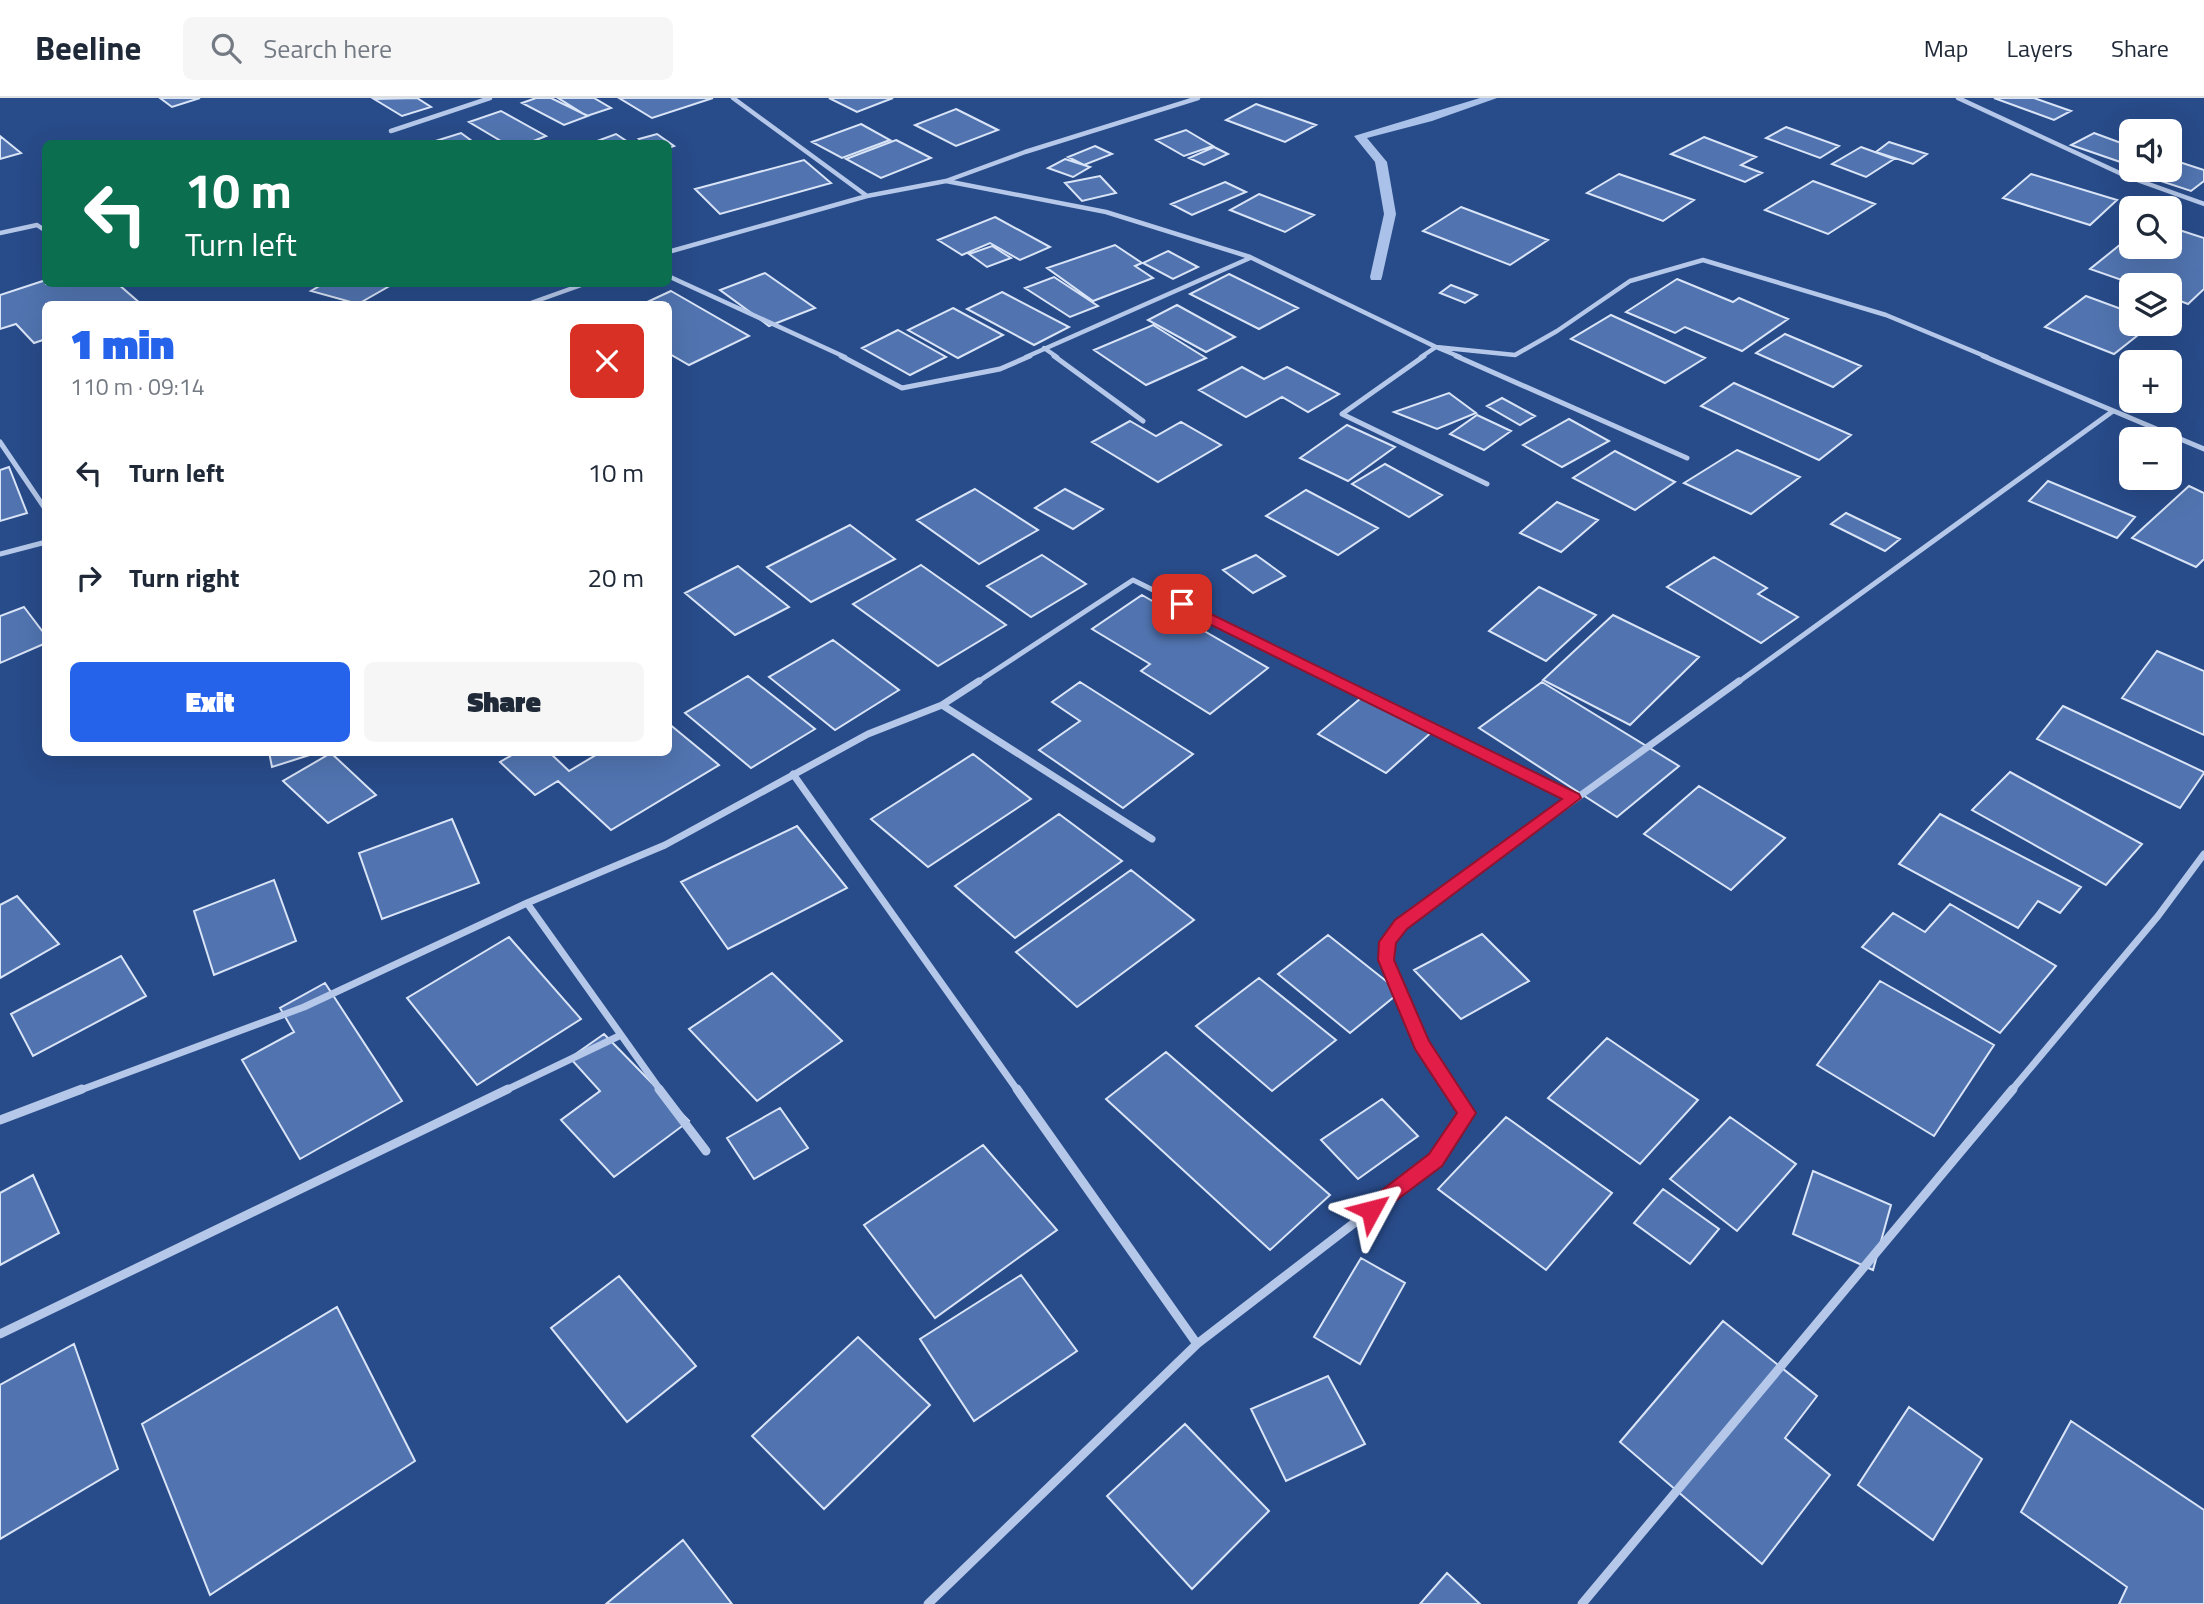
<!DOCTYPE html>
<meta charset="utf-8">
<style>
:root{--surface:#fff;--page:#f6f6f7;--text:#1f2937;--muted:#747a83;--line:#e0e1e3;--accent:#2563eb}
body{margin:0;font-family:"Titillium Web",sans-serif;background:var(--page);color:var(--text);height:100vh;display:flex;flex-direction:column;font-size:26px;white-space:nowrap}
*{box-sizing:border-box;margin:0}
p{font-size:23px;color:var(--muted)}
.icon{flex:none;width:38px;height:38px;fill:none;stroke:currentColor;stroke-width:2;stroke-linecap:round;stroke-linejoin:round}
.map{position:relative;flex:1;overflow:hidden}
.side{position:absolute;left:42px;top:203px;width:630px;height:455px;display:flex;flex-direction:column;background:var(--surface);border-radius:10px;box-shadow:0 7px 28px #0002}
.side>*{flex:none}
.top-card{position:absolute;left:42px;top:42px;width:630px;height:147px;border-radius:10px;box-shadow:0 7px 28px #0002;background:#0b6e4f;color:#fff;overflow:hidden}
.controls{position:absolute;left:2119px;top:21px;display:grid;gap:14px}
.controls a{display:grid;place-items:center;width:63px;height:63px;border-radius:10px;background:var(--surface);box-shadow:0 7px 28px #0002;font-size:35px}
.pin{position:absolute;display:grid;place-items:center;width:60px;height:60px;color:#fff;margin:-30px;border-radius:14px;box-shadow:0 4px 10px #0006}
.me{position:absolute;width:77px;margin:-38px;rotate:52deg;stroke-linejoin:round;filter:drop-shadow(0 0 5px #0008)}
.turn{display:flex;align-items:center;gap:24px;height:147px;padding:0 28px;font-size:32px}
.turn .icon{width:91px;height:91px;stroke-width:2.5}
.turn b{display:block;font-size:49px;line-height:60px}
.round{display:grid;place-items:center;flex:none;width:74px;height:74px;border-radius:10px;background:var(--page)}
.overview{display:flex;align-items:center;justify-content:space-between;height:119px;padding:0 28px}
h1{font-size:42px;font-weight:800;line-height:52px;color:var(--accent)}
.action{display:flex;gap:14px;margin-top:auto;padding:14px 28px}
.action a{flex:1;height:80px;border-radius:10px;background:var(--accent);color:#fff;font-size:28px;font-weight:800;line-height:80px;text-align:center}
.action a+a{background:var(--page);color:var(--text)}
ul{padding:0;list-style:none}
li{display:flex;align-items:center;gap:21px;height:105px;padding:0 28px}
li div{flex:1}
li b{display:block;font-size:26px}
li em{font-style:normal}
header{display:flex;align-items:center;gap:42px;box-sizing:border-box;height:98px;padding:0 35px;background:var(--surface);border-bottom:2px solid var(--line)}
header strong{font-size:33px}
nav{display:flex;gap:38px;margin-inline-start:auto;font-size:24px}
.search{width:490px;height:63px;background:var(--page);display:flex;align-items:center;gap:18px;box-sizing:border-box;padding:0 24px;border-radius:10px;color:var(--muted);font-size:26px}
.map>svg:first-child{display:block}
</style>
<header>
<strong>Beeline</strong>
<div class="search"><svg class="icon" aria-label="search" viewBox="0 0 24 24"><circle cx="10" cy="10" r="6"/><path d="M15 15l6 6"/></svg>Search here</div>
<nav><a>Map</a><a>Layers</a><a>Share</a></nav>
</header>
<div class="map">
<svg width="2204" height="1506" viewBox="0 0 2204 1506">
<rect width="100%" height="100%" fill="#284b89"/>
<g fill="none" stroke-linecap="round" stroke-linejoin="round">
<path fill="#aac2e9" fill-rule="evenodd" d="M1480 0H1497L1432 23 1367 40 1387 64 1396 116 1382 179 1381 182H1371L1370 179 1384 116 1375 64 1354 38Z"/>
</g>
<path fill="#5174b0" stroke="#d9e4f7" stroke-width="2" d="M160 0H200L172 9Z
M417 0 431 9 402 18 374 1Z
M536 0H551L588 18 564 27 522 5Z
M558 0H594L611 10 587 18Z
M619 0H713L652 20Z
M829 0H893L857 14Z
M1994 0H2034L2071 13 2054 22Z
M1256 6 1316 27 1285 44 1226 22Z
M956 11 998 32 956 48 915 27Z
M501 13 546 38 526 46H506L469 24Z
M861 26 890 42 842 60 812 44Z
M1786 29 1839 48 1820 60 1766 40Z
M1186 32 1213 48 1184 58 1156 42Z
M461 35 476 46 429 45Z
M2094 35 2132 49V68L2071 47Z
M616 36 631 46H589Z
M657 36 674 48 668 50V46H646L639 41Z
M0 38 21 55 0 61Z
M1704 39 1756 59 1741 67 1762 75 1745 84 1671 56Z
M896 42 931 60 881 80 846 61Z
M1889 44 1927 56 1913 66 1876 54Z
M1095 48 1112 56 1084 67 1068 59Z
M1214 49 1228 56 1204 67 1189 60Z
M1861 49 1894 61 1866 79 1832 66Z
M1065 61 1090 69 1073 79 1048 70Z
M2170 61 2204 72V83L2191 93 2136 75 2140 72H2170Z
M804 62 831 85 720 116 695 91Z
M1619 76 1694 102 1663 123 1587 95Z
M2031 76 2117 102 2090 127 2003 100Z
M1100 78 1116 95 1082 103 1065 85Z
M1813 83 1875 106 1828 136 1765 112Z
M1225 84 1246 94 1192 117 1171 106Z
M1259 96 1314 117 1285 134 1230 112Z
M1461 109 1548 142 1510 167 1423 133Z
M995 119 1050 149 1020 162 990 145 962 157 938 142Z
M2170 129 2204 140V191L2188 206 2170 199V187H2136L2090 171 2132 137V149H2170Z
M1115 147 1142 165 1135 168 1153 180 1093 203 1047 170Z
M992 148 1011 160 987 169 969 156Z
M1168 153 1198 169 1173 181 1143 165Z
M765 175 815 210 769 228 720 192Z
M1229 176 1298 210 1259 231 1190 196Z
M1054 179 1098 208 1070 219 1025 190Z
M1677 181 1733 204 1739 200 1788 221 1742 253 1685 229 1675 235 1626 214Z
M46 182V186H118L141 206H46V241L34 245 16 226 0 231V197Z
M323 186H393L358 206 311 193Z
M1451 187 1477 197 1465 205 1440 195Z
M671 193 749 238 689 267 668 255V206H643Z
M1002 194 1069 229 1034 247 967 211Z
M2086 198 2132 215V226H2152L2114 256 2045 229Z
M1177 207 1235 239 1206 254 1148 222Z
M953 210 1003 237 958 260 908 232Z
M1611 217 1705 260 1665 285 1571 241Z
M1153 227 1206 260 1146 287 1094 252Z
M898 232 946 259 910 277 862 250Z
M1785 236 1861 268 1833 289 1756 255Z
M1242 269 1264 281 1287 269 1339 296 1308 314 1282 299 1246 319 1199 292Z
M1734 285 1851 337 1819 362 1701 308Z
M1449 295 1476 315 1437 331 1394 314Z
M1502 300 1535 318 1520 327 1487 308Z
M1477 317 1511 333 1484 352 1450 336Z
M1569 321 1609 343 1562 369 1523 347Z
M1130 323 1156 338 1181 324 1221 347 1158 384 1092 344Z
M1347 327 1395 349 1348 383 1300 360Z
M1737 352 1800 379 1751 416 1684 385Z
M1615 353 1675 384 1635 412 1573 380Z
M1385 366 1442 397 1409 419 1352 386Z
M9 369 27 415 0 423V372Z
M2048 383 2135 419 2117 440 2029 403Z
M2189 388 2204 395V461L2196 469 2132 440Z
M975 391 1038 432 979 466 917 422Z
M1065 391 1103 411 1073 431 1035 410Z
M1306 392 1378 430 1338 457 1266 418Z
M1557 404 1598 422 1561 454 1520 435Z
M1846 415 1900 441 1885 453 1831 426Z
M850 427 895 461 811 504 767 469Z
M1042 457 1086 486 1031 519 987 488Z
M1256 457 1285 478 1253 495 1223 472Z
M1714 459 1767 490 1758 496 1798 519 1761 545 1667 489Z
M921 467 1006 527 938 568 853 506Z
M738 468 789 509 735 537 685 495Z
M1539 489 1596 517 1546 563 1489 533Z
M1142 497 1268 570 1210 616 1141 573 1150 566 1092 531Z
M24 509 46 538V545L0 565V518Z
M1613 517 1699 559 1630 627 1543 582Z
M833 542 899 592 835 632 769 579Z
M2157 553 2204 573V637L2122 600Z
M748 578 815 631 751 670 685 615Z
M1080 584 1193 656 1123 710 1039 652 1080 623 1052 604Z
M1542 584 1679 668 1617 719 1479 630Z
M1367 595 1434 632 1386 675 1318 636Z
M2063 608 2204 674V675L2180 710 2037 641Z
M668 625 719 667 611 732 558 683 535 697 500 664 517 654H549L569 673 601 654H668Z
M269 654H319L272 669Z
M331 655 376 697 328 725 283 683Z
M973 656 1031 701 928 769 871 721Z
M2010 674 2142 746 2106 787 1972 712Z
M1699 688 1785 740 1731 792 1644 736Z
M1059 716 1122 763 1015 840 955 788Z
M1940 716 2081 789 2060 815 2038 803 2018 830 1899 766Z
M452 721 479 785 382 821 359 755Z
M797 728 847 790 728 851 681 784Z
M1131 772 1194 822 1077 909 1016 854Z
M274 782 296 843 214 877 194 813Z
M17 798 59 846 0 880V807Z
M1950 806 2056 868 2000 935 1862 849 1893 815 1925 834Z
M1482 836 1529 883 1461 921 1414 872Z
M1328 837 1400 894 1350 935 1278 876Z
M509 839 581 921 477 987 407 900Z
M121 858 146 898 33 958 11 916Z
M772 875 842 943 757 1003 689 931Z
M1259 880 1336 942 1272 993 1196 928Z
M1880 883 1994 947 1934 1038 1817 967Z
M325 885 402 1003 300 1061 242 962 294 934 280 910Z
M604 936 689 1023 614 1079 561 1022 600 993 570 960Z
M1607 940 1698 1002 1640 1066 1548 1000Z
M1166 954 1330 1097 1270 1152 1106 1001Z
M1382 1001 1418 1038 1358 1081 1321 1042Z
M780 1010 808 1050 754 1081 727 1040Z
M1506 1019 1612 1095 1546 1172 1438 1091Z
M1730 1019 1796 1066 1737 1133 1670 1081Z
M983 1047 1057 1132 935 1220 864 1127Z
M1813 1073 1891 1107 1873 1172 1793 1136Z
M33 1077 59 1135 0 1167V1095Z
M1663 1091 1719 1131 1690 1166 1634 1125Z
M1361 1160 1405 1185 1360 1266 1314 1239Z
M1021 1177 1077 1253 974 1323 920 1241Z
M619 1178 696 1268 627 1324 551 1230Z
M337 1209 415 1363 210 1497 142 1326Z
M1723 1223 1817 1298 1785 1340 1830 1377 1762 1466 1620 1344Z
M858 1239 930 1307 824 1411 752 1338Z
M74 1246 118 1371 0 1441V1287Z
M1328 1278 1365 1346 1286 1383 1251 1311Z
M1909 1309 1982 1361 1933 1442 1858 1387Z
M2071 1323 2204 1412V1506H2119L2127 1489 2021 1414Z
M1185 1326 1269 1413 1192 1491 1107 1398Z
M683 1442 732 1506H606Z
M1447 1475 1480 1506H1420Z"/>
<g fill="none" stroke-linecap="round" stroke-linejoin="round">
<path stroke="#b5c8e9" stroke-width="4.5" d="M733 0 867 98
M1958 0 2126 78 2204 106
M391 33 490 0
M946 83 1106 114 1250 159 1436 249 1515 257 1557 233 1630 183 1703 162 1886 217 1987 259
M0 135 37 127 46 133
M668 154 867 98 946 83 1025 54 1198 0
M668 178 845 259
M528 206 584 186
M1044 250 1057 259
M1026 259 1250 160
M1421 259 1436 249 1460 259"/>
<path stroke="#b5c8e9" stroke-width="5" d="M841 258 902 290 1000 271 1030 258
M1054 258 1143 323
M1424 258 1342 316 1487 386
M1456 258 1687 360
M1983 258 2204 351
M0 344 46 412
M0 456 46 444
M976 585 1133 482 1340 585
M1737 585 2113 313"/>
<path stroke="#b5c8e9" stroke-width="7" d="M1337 583 1574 700
M942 607 1152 741
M793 676 1018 993
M527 805 661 993
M78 993 304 909 527 805 665 747 868 636 942 607 979 583
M504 993 619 938
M1453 993 1422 946 1386 862 1388 844 1401 827 1739 583
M2011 993 2158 818 2204 756"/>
<path stroke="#b5c8e9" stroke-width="9" d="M659 991 706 1053
M1017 991 1197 1246
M0 1022 82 991
M0 1236 508 991
M928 1506 1197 1246 1436 1062 1467 1015 1452 991
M1582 1506 2013 991"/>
</g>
<path fill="#e11d48" stroke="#92132f" stroke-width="2" d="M1182 502 1579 696 1581 700 1407 831 1396 845 1394 862 1429 943 1476 1015 1442 1068 1371 1121 1364 1118 1361 1112 1364 1106 1429 1056 1457 1015 1415 951 1378 862 1379 844 1395 822 1562 701 1177 510 1175 506Z"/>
</svg>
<div class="controls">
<a><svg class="icon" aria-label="sound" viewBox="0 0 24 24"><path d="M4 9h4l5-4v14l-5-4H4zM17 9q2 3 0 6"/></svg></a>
<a><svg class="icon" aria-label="search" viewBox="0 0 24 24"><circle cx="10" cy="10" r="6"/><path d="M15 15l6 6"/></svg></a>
<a><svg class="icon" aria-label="layers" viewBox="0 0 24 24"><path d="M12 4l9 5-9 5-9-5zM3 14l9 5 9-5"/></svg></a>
<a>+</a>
<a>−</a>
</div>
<div class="pin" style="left:1182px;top:506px;background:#d93025"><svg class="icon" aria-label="arrive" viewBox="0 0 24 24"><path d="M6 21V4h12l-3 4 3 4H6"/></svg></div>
<svg class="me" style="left:1371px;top:1112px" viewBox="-20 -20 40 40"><path d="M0-17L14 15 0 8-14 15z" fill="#e11d48" stroke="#fff" stroke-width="4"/></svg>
<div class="top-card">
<div class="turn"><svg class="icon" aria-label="left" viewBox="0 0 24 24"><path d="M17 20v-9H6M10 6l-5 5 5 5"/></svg><div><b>10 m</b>Turn left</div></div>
</div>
<section class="side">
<div class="overview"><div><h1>1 min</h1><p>110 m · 09:14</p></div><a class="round" style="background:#d93025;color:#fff"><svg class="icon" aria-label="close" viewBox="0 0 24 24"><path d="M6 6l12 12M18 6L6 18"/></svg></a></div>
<ul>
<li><svg class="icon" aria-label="left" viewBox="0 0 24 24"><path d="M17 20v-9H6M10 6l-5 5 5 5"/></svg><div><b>Turn left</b></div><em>10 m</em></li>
<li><svg class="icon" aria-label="right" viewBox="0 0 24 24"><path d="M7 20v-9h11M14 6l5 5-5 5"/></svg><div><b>Turn right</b></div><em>20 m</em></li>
</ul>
<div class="action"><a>Exit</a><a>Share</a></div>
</section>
</div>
